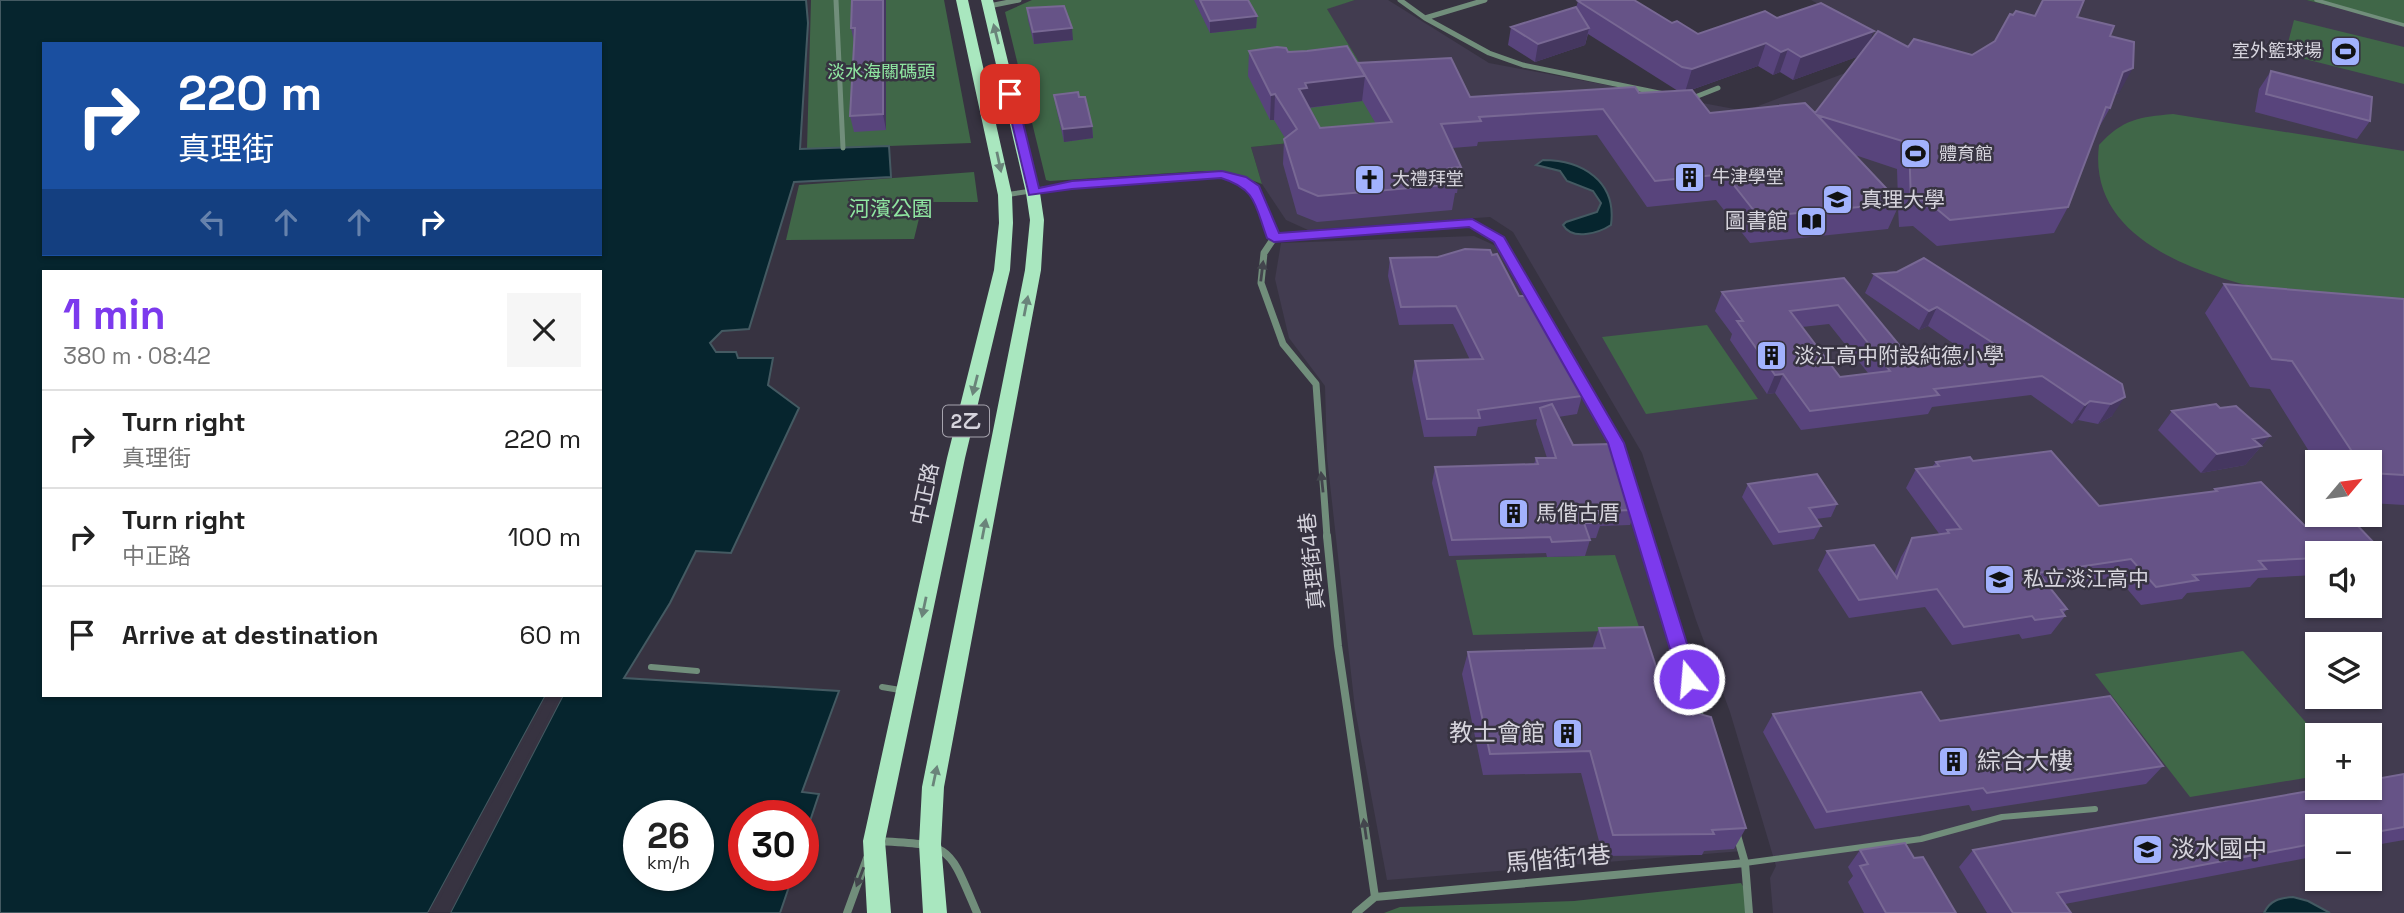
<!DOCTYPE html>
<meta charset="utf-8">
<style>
:root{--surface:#fff;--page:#f6f6f6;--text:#222;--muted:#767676;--line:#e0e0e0;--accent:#7c3aed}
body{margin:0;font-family:"Space Grotesk","Noto Sans TC",sans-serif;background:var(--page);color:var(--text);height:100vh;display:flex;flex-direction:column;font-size:26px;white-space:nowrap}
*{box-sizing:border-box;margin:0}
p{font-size:23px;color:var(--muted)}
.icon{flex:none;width:38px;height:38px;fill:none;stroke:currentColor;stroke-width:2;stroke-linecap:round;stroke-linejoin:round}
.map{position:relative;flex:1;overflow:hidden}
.side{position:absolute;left:42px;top:270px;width:560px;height:427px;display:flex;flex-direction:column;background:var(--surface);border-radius:0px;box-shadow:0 2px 5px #0004}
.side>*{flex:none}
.hud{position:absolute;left:42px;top:42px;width:560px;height:214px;border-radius:0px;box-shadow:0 2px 5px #0004;background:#1a4fa0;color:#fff;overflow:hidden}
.needle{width:46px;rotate:61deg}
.controls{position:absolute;left:2305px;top:450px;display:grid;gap:14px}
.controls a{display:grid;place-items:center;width:77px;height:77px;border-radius:0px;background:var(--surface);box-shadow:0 2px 5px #0004;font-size:35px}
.speed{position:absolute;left:623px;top:800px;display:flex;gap:14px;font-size:35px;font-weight:700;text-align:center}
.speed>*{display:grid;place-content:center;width:91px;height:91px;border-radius:50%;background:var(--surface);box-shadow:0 2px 5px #0004;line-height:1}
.speed small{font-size:18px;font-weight:400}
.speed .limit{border:10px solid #d22;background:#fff;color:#111}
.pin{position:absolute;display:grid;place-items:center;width:60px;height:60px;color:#fff;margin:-30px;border-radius:14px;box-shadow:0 4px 10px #0006}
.me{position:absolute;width:77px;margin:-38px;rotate:343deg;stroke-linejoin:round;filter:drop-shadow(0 0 5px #0008)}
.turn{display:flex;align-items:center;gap:24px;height:147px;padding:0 21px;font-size:32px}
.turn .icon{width:91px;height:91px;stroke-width:2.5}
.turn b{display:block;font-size:49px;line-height:60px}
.lanes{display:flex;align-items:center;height:66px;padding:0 21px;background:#0003;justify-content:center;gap:35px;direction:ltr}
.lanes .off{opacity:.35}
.round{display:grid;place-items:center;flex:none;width:74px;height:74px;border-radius:0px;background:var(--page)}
.summary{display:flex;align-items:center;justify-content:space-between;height:119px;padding:0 21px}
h1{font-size:42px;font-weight:700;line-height:52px;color:var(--accent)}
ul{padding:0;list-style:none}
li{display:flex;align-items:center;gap:21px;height:98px;padding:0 21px;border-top:2px solid var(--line)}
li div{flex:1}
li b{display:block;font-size:26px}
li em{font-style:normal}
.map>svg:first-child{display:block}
</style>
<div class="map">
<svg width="2404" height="913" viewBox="0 0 2404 913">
<rect width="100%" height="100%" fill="#373341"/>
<path fill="#423c50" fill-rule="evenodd" d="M1355 0H1388L1489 63 1745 111 1882 59 1883 40 1811 0H2306L2404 24V913H1773L1770 878 1776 866 1730 712 1696 620 1642 453 1513 232 1490 217 1308 230 1286 220 1262 184 1251 147 1410 131 1373 85 1326 8ZM2317 462H2370V514H2317ZM2317 553H2370V606H2317ZM2317 644H2370V696H2317ZM2317 735H2370V788H2317ZM2317 826H2370V878H2317Z
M1474 236 1496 246 1609 442 1742 851 1387 880 1355 709 1327 457 1325 386 1289 338 1275 279 1281 243Z"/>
<path fill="#406748" d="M811 0H944L971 143 807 149Z
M1032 0H1355L1327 9 1373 85 1411 131 1251 147 1262 184 1229 172 1203 171 1050 181 1046 180 1005 12Z
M2306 0H2404V24Z
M2294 20 2404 47V84L2285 54Z
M2173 114 2404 151V315C2313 298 2082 280 2099 145 2123 119 2139 117 2173 114Z
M974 172 978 202H923L914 239 786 240 799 185Z
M1707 325 1758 399 1646 414 1602 337Z
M1615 555 1640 630 1473 635 1456 560Z
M2243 651 2317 735V776L2190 797 2095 674Z
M1741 883 1749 896V913H1384L1400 907 1574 901Z"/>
<path fill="#06252e" stroke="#445a62" stroke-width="2" fill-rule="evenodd" d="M0 0H806L808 23 800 149 889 146 891 177 794 182 749 329 722 331 710 343 716 352H736L738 358H773L768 385 799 408 731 553 696 551 670 603 624 678 839 691 802 792 819 794 803 842V816H744V875H793L780 913H450L563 695H600V271H44V695H546L428 913H0ZM44 44H600V254H44ZM639 816H698V875H639Z
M1543 160C1582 160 1617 181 1611 225 1599 233 1572 241 1563 225L1566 222 1597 212 1601 203 1593 191 1567 181 1560 171 1536 165Z
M2293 897 2308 901 2330 913H2264C2270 900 2280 898 2293 897Z"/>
<path fill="#373341" d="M546 695H550L432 913H428Z
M559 695H563L450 913H447Z"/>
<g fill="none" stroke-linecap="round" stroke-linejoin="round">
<path stroke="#718e7b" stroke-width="3.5" d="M2316 0 2404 25"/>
<path stroke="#718e7b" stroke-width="6" d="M651 667 697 671
M882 687 900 690
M1745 863 1921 839 2002 817 2095 809"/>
<path stroke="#718e7b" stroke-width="5" d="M836 0 843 148
M1400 0 1425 18 1485 0
M989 6 1019 0
M1425 18 1489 53 1523 65 1664 94
M1690 99 1718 88
M1005 195 1071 185 1222 174 1253 190 1262 205 1274 238 1472 223 1496 238"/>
<path stroke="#718e7b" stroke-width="7" d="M1273 237H1292
M1494 237 1499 240 1616 443 1645 537
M1274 238 1264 253 1261 283 1283 344 1316 384 1327 537"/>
<path stroke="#718e7b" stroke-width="8" d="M1327 536 1338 646 1375 897
M1644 536 1702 723
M1737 835 1745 863 1749 913
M878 841C953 845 948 845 977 913
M1375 897 1745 863
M847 913 867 858
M1356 913 1375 897"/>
<path fill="#a9e7bf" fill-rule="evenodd" d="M956 0H968L1012 195 1013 223 1010 270 965 458 885 841 891 913H867L863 841 947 458 994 270 999 223 998 195Z
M981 0H993L1040 193 1044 220 1041 270 944 787 941 844 947 913H923L919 844 922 787 1025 270 1030 220 1026 193Z"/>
</g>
<path fill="#58447c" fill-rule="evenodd" d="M852 0H886V130L854 132 850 116 854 42 851 28Z
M1194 0H1248L1257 16 1256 28 1210 33Z
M1578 1 1672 23 1698 34 1777 18 1870 42 1972 55 1995 41 2013 15 2077 17 2110 36 2119 93 2115 95 2110 108 2097 131 2068 207 2054 233 1937 246 1913 226 1899 227 1898 207 1888 229 1750 243 1716 200 1647 207 1597 135 1478 142 1477 146 1452 148 1461 167 1457 193H1455L1452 210 1317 222 1297 214 1283 164 1284 139 1285 138 1274 120H1270L1248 76 1249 51 1288 52 1358 65V63L1470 97 1639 93 1678 91 1588 34 1585 45 1535 62 1508 45 1511 27 1576 8ZM1859 56 1815 113H1710L1691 90 1758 66 1773 75 1780 72 1793 80ZM1362 100 1376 124 1320 128 1309 108 1362 101ZM1855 155 1897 169 1898 200Z
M1027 8 1073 40 1034 44 1028 20Z
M2271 71 2370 121 2357 139 2255 112 2259 89Z
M1054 95 1079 97 1092 126 1093 138 1064 142 1056 107Z
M1390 258 1519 296 1582 396 1577 414 1558 417 1573 445 1635 510 1630 525 1600 526 1596 538H1589L1590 540 1585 556 1547 557 1546 553 1449 556 1432 483 1435 467 1534 464 1536 458H1547L1536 424 1537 419 1478 427 1476 436 1424 437 1412 379 1415 361 1470 360 1453 324 1399 325 1388 276Z
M1874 274 2122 384 2112 416 2098 424 2078 420 2072 424 2031 395 1932 407 1928 414 1801 430 1775 393 1767 394 1730 340 1732 334 1715 311 1722 292 1844 278 1913 362 1970 355 1928 326 1919 330 1865 293ZM1829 324 1868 373 1840 377 1802 327Z
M2224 284 2404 299V505L2370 503V462H2317V464L2270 389 2250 387 2205 313Z
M2220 408 2270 436 2245 465 2201 473 2158 430 2172 411Z
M1973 461 2099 506 2212 492 2215 489 2305 526 2376 545 2368 553H2317V575L2258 578 2250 587 2187 593 2182 599 2141 605 2117 577 2050 587 2067 609 2063 614 2065 616 2051 634 2022 639 2019 634 1952 645 1925 607 1849 618 1818 570 1827 551 1894 574 1901 557 1912 538 1940 535 1906 488 1916 469 1932 467 1936 462Z
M1748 484 1837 504 1831 517 1816 519 1821 526 1814 539 1773 545 1742 497Z
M1599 628 1669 706 1746 828 1734 849 1704 851 1702 855 1603 856 1581 773 1483 775 1462 674 1468 652 1592 649Z
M1773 714 1940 721 2163 766 2146 784 1972 811 1969 805 1815 829 1763 732Z
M2404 774V840L2370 846V826H2317V856L2065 904 2071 913H1987L1959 867 1973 850Z
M1860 850 1914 858 1956 913H1864L1848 882 1853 876 1848 867Z"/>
<path fill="#453760" d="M883 0H886V130L883 114Z
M1257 16 1256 28 1210 33V21Z
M1072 28 1073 40 1034 44 1033 32Z
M1589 28 1585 45 1535 62 1538 44Z
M1874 31 1865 54 1793 80 1801 57Z
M1766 43 1758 66 1685 92 1692 69Z
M1788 49 1780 72 1773 75 1781 52Z
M2133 68 2119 93 2109 97 2123 72Z
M1365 76 1362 101 1306 108 1299 89 1305 83Z
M1275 94 1274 120H1270L1271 95Z
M1092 126 1093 138 1064 142 1063 129Z
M1937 307 1928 326 1919 330 1929 311Z
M1783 374 1775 393 1767 394 1775 375Z
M2125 397 2112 416 2098 424 2111 404Z
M2090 401 2078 420 2072 424 2085 405Z
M2270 436 2245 465 2201 473 2217 454 2253 439Z"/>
<path fill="#665387" stroke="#786894" stroke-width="2" fill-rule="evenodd" d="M852 0H883V114L850 116 855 28H851Z
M1200 0H1248L1257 16 1210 21Z
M1582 0H1634L1672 23 1677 21 1698 34 1765 11 1777 18 1821 3 1874 31 1801 57 1788 49 1781 52 1766 43 1692 69 1682 67 1578 1Z
M2043 0H2084L2077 17 2114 26 2110 36 2134 42 2133 68 2123 72 2110 108 2106 107 2068 207 1950 220 1926 200 1911 201 1909 143 1817 115 1900 203 1759 217 1725 174 1655 181 1603 109 1479 117 1481 121 1441 124 1461 167 1449 168 1457 184 1318 196 1299 188 1284 139 1297 129 1275 94 1271 95 1249 51 1277 47 1286 48 1288 52 1307 51 1347 46 1365 76 1305 83 1307 88 1299 89 1320 128 1392 122 1358 63 1451 58 1470 97 1635 87 1639 93 1692 90 1710 113 1805 103 1815 113 1878 31 1908 47 1914 39 1972 55 1995 41 2010 14 2013 15 2016 11 2035 16Z
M1064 6 1072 28 1033 32 1027 8Z
M1576 7 1589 28 1538 44 1511 27Z
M2271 71 2372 97 2370 121 2266 94Z
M1078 92 1079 97H1085L1092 126 1063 129 1054 95Z
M1465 249 1490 250 1492 255 1497 254 1519 296H1526L1582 396 1478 410 1480 418 1427 419 1415 361 1483 359 1456 306 1401 307 1390 258 1438 257Z
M1924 258 2122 384 2125 397 2111 404 2090 401 2085 405 2042 376 1934 389 1939 395 1810 411 1783 374 1775 375 1737 321H1743L1722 292 1844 278 1913 362 2004 350 1937 307 1929 311 1874 274 1897 272ZM1838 305 1890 371 1840 377 1790 311Z
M2224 284 2404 299V475L2370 473V462H2359L2292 361 2272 359Z
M1552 404 1573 445 1611 444 1635 510 1598 511 1602 523H1584L1590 540 1552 542 1550 537 1452 540 1435 467 1538 464 1536 458H1556L1540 408Z
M2216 404 2220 408 2236 406 2270 436 2253 439 2261 446 2217 454 2172 411Z
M2051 451 2099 506 2217 491 2215 489 2261 482 2305 526 2355 523 2376 545 2348 547 2354 553H2317V558L2259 561 2266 569 2193 575 2198 580 2156 587 2131 559 2038 573 2067 609 2061 610 2065 616 2035 620 2032 616 1964 627 1937 589 1859 600 1827 551 1874 545 1897 578 1912 538 1949 533 1947 530 1961 529 1916 469 1939 466 1936 462 1970 457 1973 461Z
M1817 474 1837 504 1809 508 1821 526 1779 532 1748 484Z
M1643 627 1669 706 1711 717 1746 828 1712 830 1714 834 1613 835 1590 751 1490 754 1468 652 1605 648 1599 628Z
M1921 692 1940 721 2110 696 2163 766 1987 793 1983 788 1827 812 1773 714Z
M2404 774V827L2370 833V826H2317V843L2057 893 2071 913H2013L1973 850 2326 788H2370V780Z
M1905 843 1914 858 1923 857 1956 913H1886L1860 866 1868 864 1860 850Z"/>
<defs><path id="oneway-solid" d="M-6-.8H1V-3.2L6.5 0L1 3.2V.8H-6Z" transform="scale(1.75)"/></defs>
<g fill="#6a847a">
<use href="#oneway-solid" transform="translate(996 34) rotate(-104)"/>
<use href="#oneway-solid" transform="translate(999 162) rotate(78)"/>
<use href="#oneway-solid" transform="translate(1026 306) rotate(-79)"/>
<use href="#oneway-solid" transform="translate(975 385) rotate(104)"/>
<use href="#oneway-solid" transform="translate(984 529) rotate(-79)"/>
<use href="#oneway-solid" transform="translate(924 607) rotate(102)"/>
<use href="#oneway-solid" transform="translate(935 776) rotate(-78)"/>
</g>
<g fill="#43454d">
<use href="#oneway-solid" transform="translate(1262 271) rotate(-83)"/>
<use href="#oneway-solid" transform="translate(1322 482) rotate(-96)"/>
<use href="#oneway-solid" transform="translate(1365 829) rotate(-98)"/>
<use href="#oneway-solid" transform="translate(860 877) rotate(111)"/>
</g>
<path fill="#7c3aed" stroke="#51269a" stroke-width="2" d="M1010 91 1016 94 1039 188 1072 181 1222 171 1246 177 1259 186 1279 233 1472 219 1504 237 1624 443 1698 679 1695 685 1689 687 1682 685 1679 679 1608 443 1494 242 1469 227 1274 242 1267 238C1255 206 1257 189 1221 178L1072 189 1029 195 1005 94Z"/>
<defs>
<symbol id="stadium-square" viewBox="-11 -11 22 22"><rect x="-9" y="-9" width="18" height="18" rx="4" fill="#a2b2fd" stroke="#373341"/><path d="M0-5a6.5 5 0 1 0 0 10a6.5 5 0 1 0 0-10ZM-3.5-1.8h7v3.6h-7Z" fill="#111"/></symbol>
<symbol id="building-square" viewBox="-11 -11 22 22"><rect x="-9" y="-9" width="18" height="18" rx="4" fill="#a2b2fd" stroke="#373341"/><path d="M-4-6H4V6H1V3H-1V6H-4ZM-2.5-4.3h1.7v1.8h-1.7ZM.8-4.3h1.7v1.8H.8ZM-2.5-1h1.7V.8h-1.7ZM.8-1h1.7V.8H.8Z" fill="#111"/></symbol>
<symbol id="church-square" viewBox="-11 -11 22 22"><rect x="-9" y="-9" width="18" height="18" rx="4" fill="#a2b2fd" stroke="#373341"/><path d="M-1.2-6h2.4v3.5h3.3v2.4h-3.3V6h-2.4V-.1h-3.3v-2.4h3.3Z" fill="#111"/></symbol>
<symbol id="university-square" viewBox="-11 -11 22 22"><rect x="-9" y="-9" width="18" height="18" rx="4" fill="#a2b2fd" stroke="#373341"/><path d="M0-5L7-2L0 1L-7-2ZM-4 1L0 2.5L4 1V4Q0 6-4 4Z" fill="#111"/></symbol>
<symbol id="library-square" viewBox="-11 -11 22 22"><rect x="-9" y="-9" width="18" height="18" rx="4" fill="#a2b2fd" stroke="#373341"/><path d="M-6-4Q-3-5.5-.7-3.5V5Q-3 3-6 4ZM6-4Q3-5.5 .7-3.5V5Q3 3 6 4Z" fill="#111"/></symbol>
<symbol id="school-square" viewBox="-11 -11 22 22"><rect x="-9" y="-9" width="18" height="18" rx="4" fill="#a2b2fd" stroke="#373341"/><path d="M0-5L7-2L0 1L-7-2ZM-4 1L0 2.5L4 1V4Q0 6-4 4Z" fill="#111"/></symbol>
</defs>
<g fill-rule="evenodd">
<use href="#stadium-square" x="2328" y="34" width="35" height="35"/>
<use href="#stadium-square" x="1898" y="136" width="35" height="35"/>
<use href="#building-square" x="1672" y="160" width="35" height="35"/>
<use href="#church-square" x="1352" y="162" width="35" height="35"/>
<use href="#university-square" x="1820" y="182" width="35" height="35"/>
<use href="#library-square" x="1794" y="204" width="35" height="35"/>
<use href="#building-square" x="1754" y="338" width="35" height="35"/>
<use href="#building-square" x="1496" y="496" width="35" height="35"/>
<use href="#school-square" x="1982" y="562" width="35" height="35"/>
<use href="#building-square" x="1550" y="716" width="35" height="35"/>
<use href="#building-square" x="1936" y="744" width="35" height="35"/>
<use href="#school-square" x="2130" y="832" width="35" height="35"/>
</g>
<g text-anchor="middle" stroke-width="5" stroke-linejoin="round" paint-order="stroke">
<g font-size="18" fill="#d6d4dd" stroke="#373341" text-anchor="start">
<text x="2322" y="57" text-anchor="end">室外籃球場</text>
<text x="1939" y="160">體育館</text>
<text x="1712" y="183">牛津學堂</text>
<text x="1392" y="185">大禮拜堂</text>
</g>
<g font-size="18" fill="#8fe6a1" stroke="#373341">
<text x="881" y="78">淡水海關碼頭</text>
</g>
<rect fill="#373341" stroke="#a6a4ae" stroke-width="2" x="943" y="405.5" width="46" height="31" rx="5"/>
<g font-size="19" font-weight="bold" fill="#d6d4dd">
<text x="966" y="428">2乙</text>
</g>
<g font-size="21" fill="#d6d4dd" stroke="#373341" text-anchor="start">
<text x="1861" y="207">真理大學</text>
<text x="1788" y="228" text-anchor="end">圖書館</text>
<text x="1794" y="363">淡江高中附設純德小學</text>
<text x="1536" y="520">馬偕古厝</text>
<text x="2023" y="586">私立淡江高中</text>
</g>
<g font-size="21" fill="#8fe6a1" stroke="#373341">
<text x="891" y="216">河濱公園</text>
</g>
<g font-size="21" fill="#d6d4dd" stroke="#373341">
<text transform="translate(925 494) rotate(-78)" y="7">中正路</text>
<text transform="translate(1312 561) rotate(-96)" y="7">真理街4巷</text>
</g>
<g font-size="24" fill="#d6d4dd" stroke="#373341" text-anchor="start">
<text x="1545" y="741" text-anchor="end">教士會館</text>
<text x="1977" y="769">綜合大樓</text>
<text x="2171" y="857">淡水國中</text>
</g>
<g font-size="24" fill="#d6d4dd" stroke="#373341">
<text transform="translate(1558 859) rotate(-5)" y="8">馬偕街1巷</text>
</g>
</g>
</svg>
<div class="controls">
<a><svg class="needle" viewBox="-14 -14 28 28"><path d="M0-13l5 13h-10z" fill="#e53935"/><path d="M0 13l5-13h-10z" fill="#767676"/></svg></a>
<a><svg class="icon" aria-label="sound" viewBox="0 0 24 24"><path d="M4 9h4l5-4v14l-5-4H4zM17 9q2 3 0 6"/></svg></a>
<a><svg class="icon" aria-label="layers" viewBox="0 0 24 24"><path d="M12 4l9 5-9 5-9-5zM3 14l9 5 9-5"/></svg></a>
<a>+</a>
<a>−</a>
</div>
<div class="speed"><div>26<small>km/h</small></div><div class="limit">30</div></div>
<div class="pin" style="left:1010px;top:94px;background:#d93025"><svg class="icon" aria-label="arrive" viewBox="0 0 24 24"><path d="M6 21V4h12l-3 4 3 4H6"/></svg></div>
<svg class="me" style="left:1689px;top:679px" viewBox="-20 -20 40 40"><circle r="17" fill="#7c3aed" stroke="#fff" stroke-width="3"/><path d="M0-11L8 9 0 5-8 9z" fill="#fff"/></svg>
<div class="hud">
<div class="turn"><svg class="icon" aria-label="right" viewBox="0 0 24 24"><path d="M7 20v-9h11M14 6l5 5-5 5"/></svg><div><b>220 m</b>真理街</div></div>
<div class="lanes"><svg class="icon off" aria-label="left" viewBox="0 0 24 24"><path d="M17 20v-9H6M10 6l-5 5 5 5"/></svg><svg class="icon off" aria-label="ahead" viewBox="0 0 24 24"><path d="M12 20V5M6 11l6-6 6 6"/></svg><svg class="icon off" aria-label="ahead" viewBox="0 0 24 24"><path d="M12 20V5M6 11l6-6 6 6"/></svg><svg class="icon" aria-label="right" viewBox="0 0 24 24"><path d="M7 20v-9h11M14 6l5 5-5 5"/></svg></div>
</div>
<section class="side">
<div class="summary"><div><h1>1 min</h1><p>380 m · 08:42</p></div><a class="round"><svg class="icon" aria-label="close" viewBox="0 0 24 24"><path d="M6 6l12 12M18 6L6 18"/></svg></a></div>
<ul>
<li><svg class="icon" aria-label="right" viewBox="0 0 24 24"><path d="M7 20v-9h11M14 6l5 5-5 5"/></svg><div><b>Turn right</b><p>真理街</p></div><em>220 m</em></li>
<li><svg class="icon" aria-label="right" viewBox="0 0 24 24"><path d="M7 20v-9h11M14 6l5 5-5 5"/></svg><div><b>Turn right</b><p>中正路</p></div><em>100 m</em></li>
<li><svg class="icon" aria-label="arrive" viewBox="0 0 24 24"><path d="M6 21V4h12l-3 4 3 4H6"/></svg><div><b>Arrive at destination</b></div><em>60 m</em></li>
</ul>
</section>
</div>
